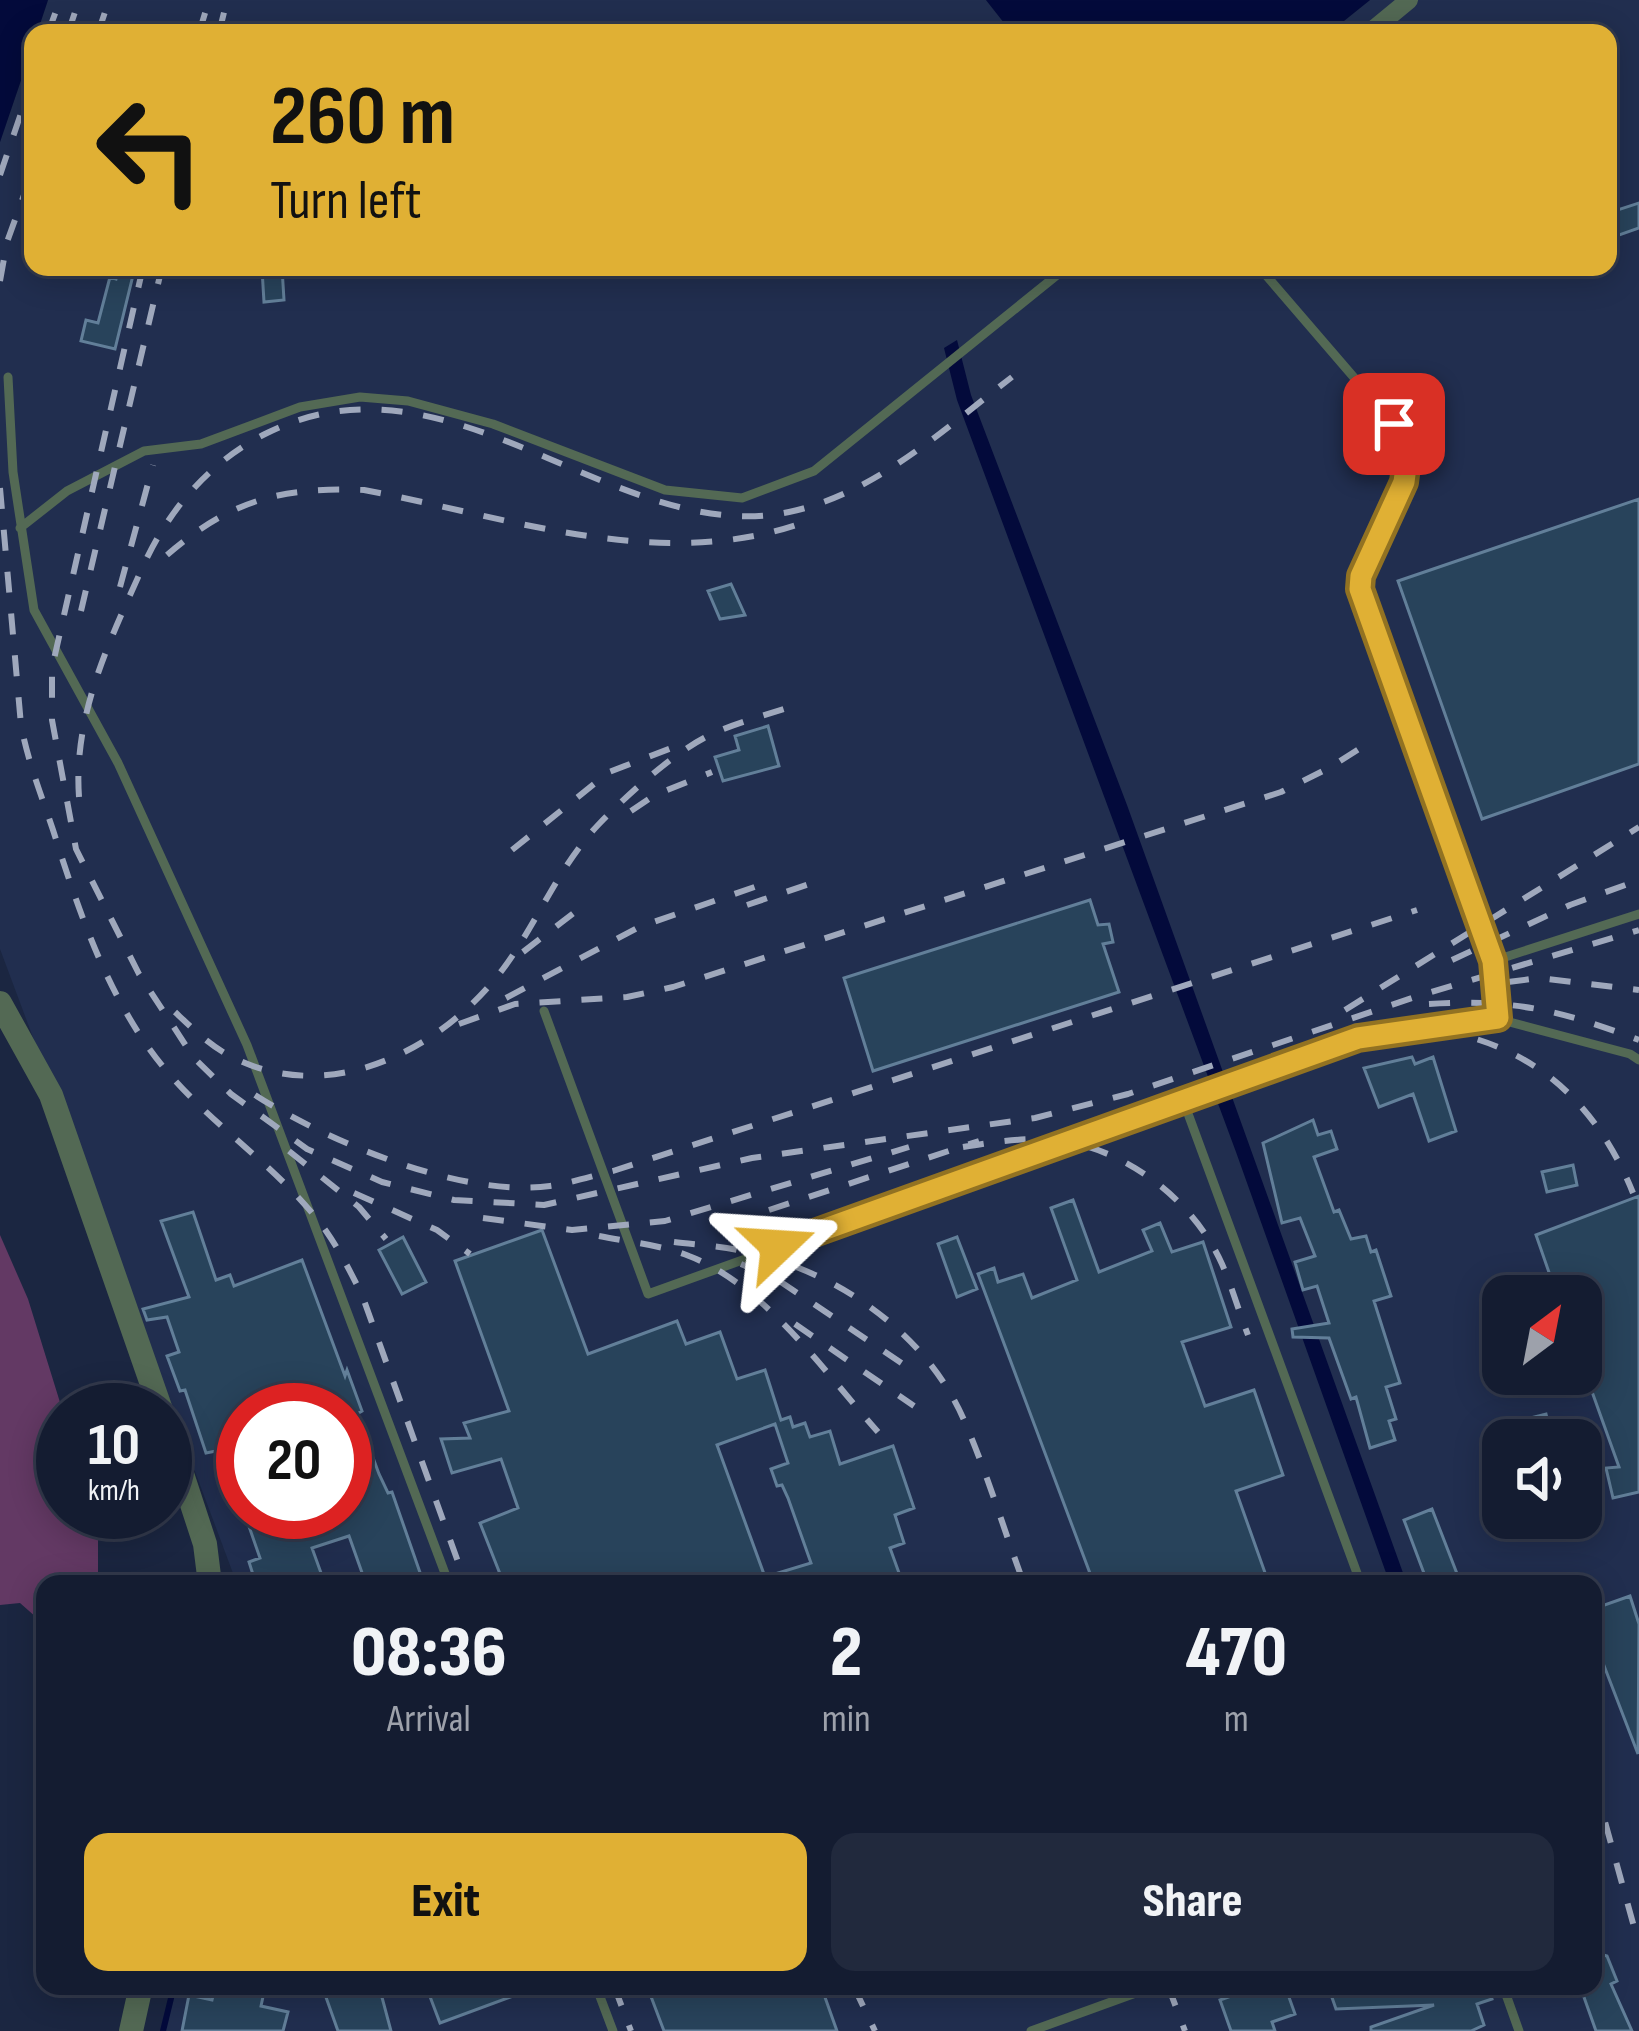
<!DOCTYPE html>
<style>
:root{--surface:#141c31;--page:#21293d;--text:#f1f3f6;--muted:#9da1ab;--line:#333a4d;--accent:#e0b034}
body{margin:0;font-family:"Sofia Sans Condensed",sans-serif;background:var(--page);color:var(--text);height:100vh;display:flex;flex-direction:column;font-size:45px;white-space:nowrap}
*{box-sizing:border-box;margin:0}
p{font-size:39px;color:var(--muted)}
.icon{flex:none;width:66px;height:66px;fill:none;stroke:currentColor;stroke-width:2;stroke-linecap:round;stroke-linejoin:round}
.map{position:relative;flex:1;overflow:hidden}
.drawer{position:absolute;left:36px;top:1575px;width:1566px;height:420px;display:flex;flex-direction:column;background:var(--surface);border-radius:24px;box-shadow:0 6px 30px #0003,0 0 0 3px var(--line)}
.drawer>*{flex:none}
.hud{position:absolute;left:24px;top:24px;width:1593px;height:252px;border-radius:24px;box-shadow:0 6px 30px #0003,0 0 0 3px var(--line);background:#e0b034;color:#111;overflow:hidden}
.needle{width:78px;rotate:32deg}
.tools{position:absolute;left:1482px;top:1275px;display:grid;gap:24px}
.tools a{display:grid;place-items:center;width:120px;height:120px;border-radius:24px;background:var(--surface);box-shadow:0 6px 30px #0003,0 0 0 3px var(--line);font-size:60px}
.speed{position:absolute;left:36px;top:1383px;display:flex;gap:24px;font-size:60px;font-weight:700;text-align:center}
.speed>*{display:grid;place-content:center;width:156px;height:156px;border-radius:50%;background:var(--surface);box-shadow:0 6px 30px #0003,0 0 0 3px var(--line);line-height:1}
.speed small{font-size:30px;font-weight:400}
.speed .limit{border:18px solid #d22;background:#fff;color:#111}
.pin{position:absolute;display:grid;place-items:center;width:102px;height:102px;color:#fff;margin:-51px;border-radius:24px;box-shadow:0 6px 18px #0006}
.me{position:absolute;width:132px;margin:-66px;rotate:70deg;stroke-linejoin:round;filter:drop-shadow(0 0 9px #0008)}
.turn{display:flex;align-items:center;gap:42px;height:252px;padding:0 48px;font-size:54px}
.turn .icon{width:156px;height:156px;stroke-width:2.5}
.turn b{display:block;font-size:84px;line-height:102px}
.eta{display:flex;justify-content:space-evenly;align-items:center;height:204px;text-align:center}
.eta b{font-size:72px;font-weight:800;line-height:84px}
.action{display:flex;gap:24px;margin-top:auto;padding:24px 48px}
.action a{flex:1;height:138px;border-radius:24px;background:var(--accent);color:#111;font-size:48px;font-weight:800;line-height:138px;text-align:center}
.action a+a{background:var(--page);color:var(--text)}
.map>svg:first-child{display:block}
</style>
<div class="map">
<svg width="1639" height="2031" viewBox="0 0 1639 2031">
<rect width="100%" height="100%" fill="#1b2641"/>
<path fill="#212e4f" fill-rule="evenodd" d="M48 0H986L1012 33H37Z
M1370 0H1639V2031H165L174 1986H1593V1584H237L0 949V142L33 45V267H1608V33H1329ZM1503 1296H1581V1374H1503ZM243 1410H345V1512H243ZM1503 1440H1581V1518H1503Z"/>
<path fill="#633964" d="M0 1235 28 1299 63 1412V1512H92L98 1534V1584H45V1625L20 1603 0 1605Z"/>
<path fill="#030a3b" d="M0 0H48L37 33H33V45L0 142Z
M986 0H1370L1329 33H1012Z
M957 340 971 395 1127 805 1407 1584H1390L1236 1152 957 400 944 348Z"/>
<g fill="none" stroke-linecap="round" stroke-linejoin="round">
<path stroke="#030a3b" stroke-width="6" d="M163 2031 174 1986"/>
</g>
<path fill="#28435b" stroke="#627f99" stroke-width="3" fill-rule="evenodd" d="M1639 203V228L1608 239V213Z
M119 267H135L115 349 81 341 86 320 98 323 110 277 116 279Z
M282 268 284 300 264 302 262 269Z
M1639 499V764L1482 819 1398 581Z
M731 584 745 615 720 619 708 591Z
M768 726 779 766 723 781 715 757 739 750 735 736Z
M1090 900 1098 925 1109 924 1113 942 1103 944 1119 992 873 1071 844 978Z
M1412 1057 1415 1064 1433 1057 1456 1131 1429 1141 1413 1094 1379 1107 1364 1068Z
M1313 1120 1318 1135 1331 1131 1337 1149 1314 1157 1334 1212 1339 1210 1351 1239 1366 1236 1371 1252 1376 1250 1391 1296 1374 1301 1400 1383 1386 1387 1396 1419 1389 1421 1395 1440 1370 1448 1356 1397 1351 1399 1329 1338 1293 1337 1292 1329 1329 1323 1317 1286 1303 1290 1295 1262 1315 1256 1300 1218 1282 1223 1263 1143Z
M1573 1165 1577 1185 1547 1192 1542 1172Z
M1639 1196V1492L1613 1498 1606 1468 1619 1467 1581 1361V1296L1516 1294 1552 1281 1536 1235Z
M1073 1200 1099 1272 1152 1251 1143 1230 1160 1223 1172 1252 1203 1242 1231 1327 1182 1342 1205 1406 1254 1390 1283 1475 1236 1491 1269 1584H1094L978 1274 994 1268 998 1282 1023 1274 1032 1298 1077 1280 1051 1208Z
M193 1212 216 1280 230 1275 234 1286 302 1260 345 1376 347 1370 362 1411 357 1414 379 1474 388 1493 392 1492 424 1584H366L349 1536 312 1548 325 1584H256L249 1562 260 1558 244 1512H345V1508L357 1504 345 1471V1410H243V1451L218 1460 216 1451 206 1453 185 1390 180 1391 167 1356 179 1352 167 1317 147 1320 143 1309 189 1297 161 1221Z
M542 1230 588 1354 677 1321 686 1344 720 1332 737 1379 765 1370 781 1420 790 1417 793 1427 805 1423 810 1437 830 1431 840 1464 893 1446 914 1508 895 1515 904 1543 890 1548 903 1584H504L480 1523 518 1508 501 1459 452 1473 441 1439 470 1438 464 1423 509 1411 455 1261ZM775 1424 788 1463 771 1469 777 1486 782 1485 788 1498 811 1563 765 1577 717 1445Z
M403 1237 426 1282 402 1294 379 1250Z
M957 1237 977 1289 957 1297 938 1244Z
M1546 1414 1551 1435 1509 1440 1506 1424Z
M1432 1509 1461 1584H1428L1404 1520Z
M1630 1596 1639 1624 1638 1754 1593 1637V1609Z
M1593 1952 1607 1956 1617 1981 1611 1984 1632 2031H1596L1580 1986H1593Z
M235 1986H256L255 1990 264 1992 261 2006 288 2012 283 2031H182L189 1995 212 2000 214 1992 233 1996Z
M322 1986H379L391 2031H338Z
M426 1986H535V1988L440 2023Z
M647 1986H821L837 2031H664Z
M1259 1986H1285L1295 2014 1272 2022 1275 2031H1231L1220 2000Z
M1328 1986H1488L1492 1999 1477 2004 1484 2025 1471 2031H1371V2027L1434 2005 1336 2009Z"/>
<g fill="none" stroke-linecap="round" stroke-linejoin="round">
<path stroke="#536954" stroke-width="9" d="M1259 267 1394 424C1399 435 1406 448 1407 460 1408 492 1376 547 1361 576L1360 589 1493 961
M8 377 13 472 34 610 118 763 247 1045 449 1584
M20 528 67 491 144 451 201 444 300 407 360 397 408 401 493 424 665 490 742 498 814 471 1067 267
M544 1011 648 1294 1358 1038 1498 1019 1630 1054 1639 1060
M1498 1019 1493 961 1639 914
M1183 1100 1361 1584
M596 1986 613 2031
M1503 1986 1519 2031
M1031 2031 1155 1986"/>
<path stroke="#536954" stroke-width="18" d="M1369 33 1409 0"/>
<path stroke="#536954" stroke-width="24" d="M0 1003 51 1095 161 1410
M165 1422 205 1544 210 1584
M131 2031 141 1986"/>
<path stroke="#9fa8bc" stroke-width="6" stroke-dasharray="21 21" stroke-linecap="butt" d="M48 33 60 0
M68 33 79 0
M98 33 109 0
M199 33 209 0
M219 33 227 0
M0 175 33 78
M143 267 52 668V720L76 849 139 974 194 1058 231 1094 307 1149 382 1182 454 1200 544 1205 752 1158 1035 1118 1128 1094 1418 996 1639 930
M0 281 7 242 33 170
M0 488 21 725C28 762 41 794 53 830 80 915 111 1008 171 1076 219 1131 284 1172 326 1231 340 1251 351 1273 362 1295L466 1584
M167 555C231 500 280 487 364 490 509 517 667 576 813 519
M120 587 153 465
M81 611 162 267
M79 797C73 713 111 638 144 564 170 508 210 462 265 434 450 340 616 548 789 512 875 494 944 429 1012 377
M631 811 655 795 712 772
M512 850 609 772 682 744
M747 905 821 880
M523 952 584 905
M1452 960 1570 905 1639 880
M1508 982 1539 978 1639 990
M506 998 639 927 766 883
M1429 1004C1514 999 1560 1010 1639 1040
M1345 1010 1639 827
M175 1012C192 1028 210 1046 232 1057 330 1107 442 1050 503 969 538 922 558 867 599 824 625 797 670 756 704 738 732 723 768 715 799 704
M459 1024 515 1004 627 997 673 987 1281 792 1329 768 1370 742
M1353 1027C1485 1018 1582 1067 1633 1193
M255 1095C328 1142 463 1198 550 1186 571 1183 592 1176 613 1171L1417 910
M963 1147C993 1142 1025 1137 1056 1140 1126 1148 1194 1201 1222 1264 1232 1287 1239 1312 1248 1335
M289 1151 359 1207 386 1239
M354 1193 437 1230 470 1254
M769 1210 979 1141
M483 1218 572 1230 665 1221 909 1147
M599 1236C628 1242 662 1245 689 1256 765 1285 825 1373 878 1432
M674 1242C698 1245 723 1246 747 1252 838 1272 926 1333 964 1420 987 1473 1004 1530 1024 1584
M741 1264 778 1280 909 1368
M795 1324 914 1406
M1594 1782 1636 1934
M614 1986 631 2031
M1168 1986 1185 2031
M854 1987 875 2031"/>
</g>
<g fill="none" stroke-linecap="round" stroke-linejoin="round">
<defs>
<path id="route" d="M778 1246 1358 1038 1498 1018 1493 961 1360 589 1361 576 1404 482 1407 459 1394 424"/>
</defs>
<use href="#route" stroke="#927222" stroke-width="30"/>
<use href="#route" stroke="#e0b034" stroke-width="21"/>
</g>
</svg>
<div class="tools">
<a><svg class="needle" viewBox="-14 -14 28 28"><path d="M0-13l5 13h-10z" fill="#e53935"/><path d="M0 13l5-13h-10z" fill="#9da1ab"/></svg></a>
<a><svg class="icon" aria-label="sound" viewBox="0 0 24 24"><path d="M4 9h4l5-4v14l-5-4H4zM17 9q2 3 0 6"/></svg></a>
</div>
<div class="speed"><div>10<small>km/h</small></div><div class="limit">20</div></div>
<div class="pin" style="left:1394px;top:424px;background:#d93025"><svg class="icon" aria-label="arrive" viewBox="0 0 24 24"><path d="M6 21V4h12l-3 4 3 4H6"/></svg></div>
<svg class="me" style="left:778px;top:1246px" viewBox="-20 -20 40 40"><path d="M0-17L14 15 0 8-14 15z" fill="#e0b034" stroke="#fff" stroke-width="4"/></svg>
<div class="hud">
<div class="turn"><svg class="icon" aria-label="left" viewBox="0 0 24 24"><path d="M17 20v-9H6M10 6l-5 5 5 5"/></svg><div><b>260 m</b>Turn left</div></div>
</div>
<section class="drawer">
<div class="eta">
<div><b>08:36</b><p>Arrival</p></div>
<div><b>2</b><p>min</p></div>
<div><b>470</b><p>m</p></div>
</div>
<div class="action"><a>Exit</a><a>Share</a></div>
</section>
</div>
